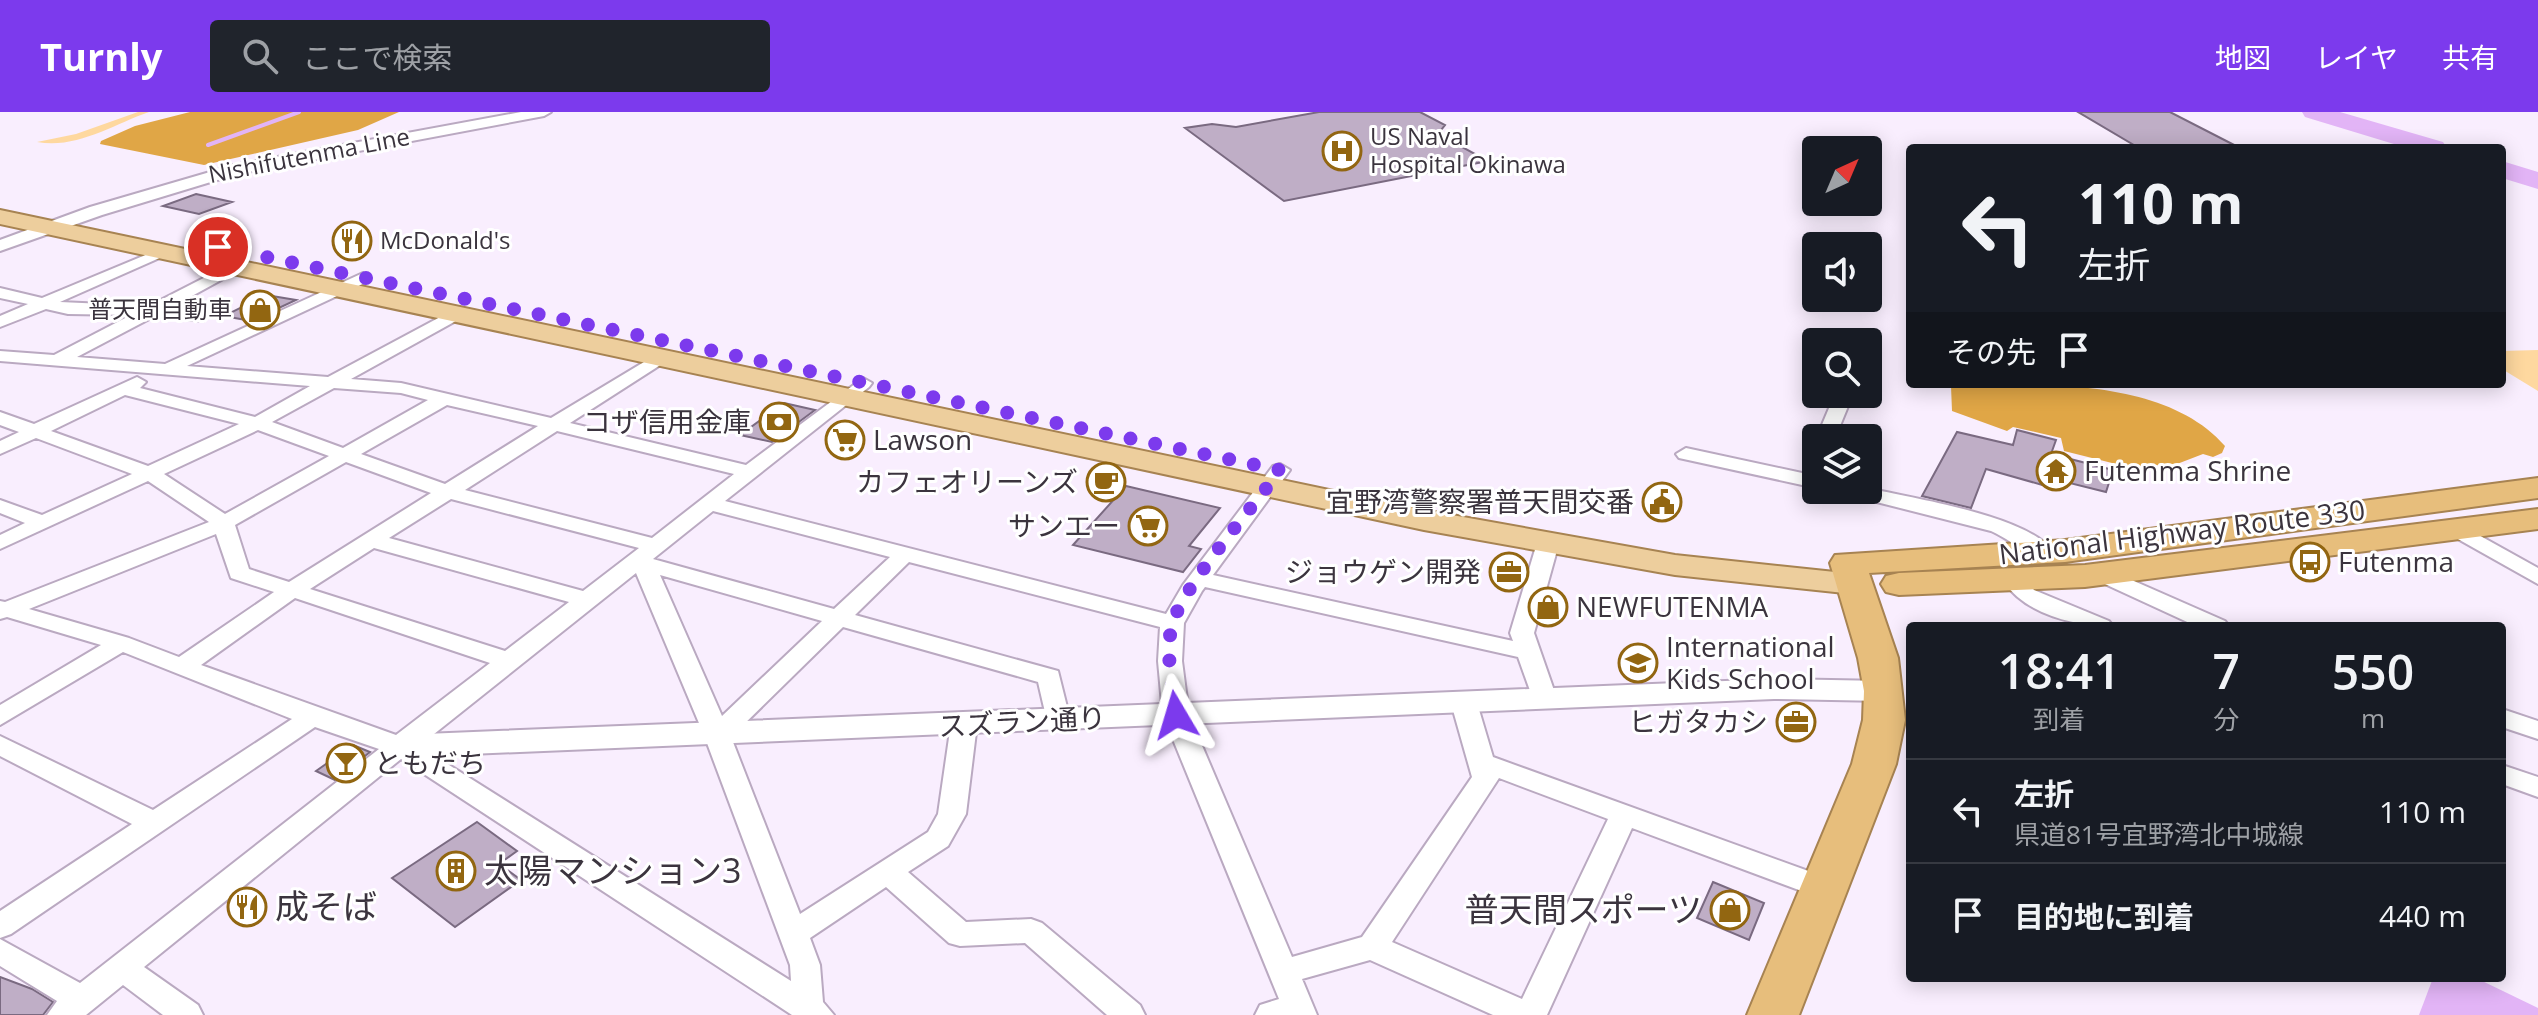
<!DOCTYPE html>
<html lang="ja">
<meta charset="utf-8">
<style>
:root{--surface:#171b24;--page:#20242c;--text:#f1f3f6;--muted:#9ea1a6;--line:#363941;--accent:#7c3aed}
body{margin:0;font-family:"Open Sans","Noto Sans JP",sans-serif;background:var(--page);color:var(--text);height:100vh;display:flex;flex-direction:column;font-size:30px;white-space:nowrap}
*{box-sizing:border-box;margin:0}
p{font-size:26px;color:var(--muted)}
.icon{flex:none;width:44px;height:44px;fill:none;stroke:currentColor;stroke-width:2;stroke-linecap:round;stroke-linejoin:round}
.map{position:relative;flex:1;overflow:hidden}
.drawer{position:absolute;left:1906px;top:510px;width:600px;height:360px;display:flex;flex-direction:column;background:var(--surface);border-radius:8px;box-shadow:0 4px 20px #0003}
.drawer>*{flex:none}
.banner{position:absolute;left:1906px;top:32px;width:600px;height:244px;border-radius:8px;box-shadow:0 4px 20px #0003;background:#171b24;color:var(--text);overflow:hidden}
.needle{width:52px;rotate:44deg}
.fabs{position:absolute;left:1802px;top:24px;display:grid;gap:16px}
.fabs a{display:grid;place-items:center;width:80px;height:80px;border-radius:8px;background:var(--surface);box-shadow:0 4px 20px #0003;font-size:40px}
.pin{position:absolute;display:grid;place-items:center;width:68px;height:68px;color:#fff;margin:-34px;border:4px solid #fff;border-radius:50%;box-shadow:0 2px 8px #0007}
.me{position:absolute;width:88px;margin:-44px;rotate:353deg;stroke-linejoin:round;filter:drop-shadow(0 0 6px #0008)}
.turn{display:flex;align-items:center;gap:28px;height:168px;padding:0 40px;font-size:36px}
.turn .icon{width:104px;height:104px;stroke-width:2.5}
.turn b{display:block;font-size:56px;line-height:68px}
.then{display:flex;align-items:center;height:76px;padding:0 40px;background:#0003;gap:16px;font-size:30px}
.eta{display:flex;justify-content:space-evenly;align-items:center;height:136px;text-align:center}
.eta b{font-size:48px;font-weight:600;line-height:56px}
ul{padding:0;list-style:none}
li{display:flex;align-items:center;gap:24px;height:104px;padding:0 40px;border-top:2px solid var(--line)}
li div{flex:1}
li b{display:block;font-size:30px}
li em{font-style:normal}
header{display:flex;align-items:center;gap:48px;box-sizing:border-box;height:112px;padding:0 40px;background:var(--accent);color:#fff}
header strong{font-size:38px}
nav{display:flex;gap:44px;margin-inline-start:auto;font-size:28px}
.search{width:560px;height:72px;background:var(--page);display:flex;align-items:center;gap:20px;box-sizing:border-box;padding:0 28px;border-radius:8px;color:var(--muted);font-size:30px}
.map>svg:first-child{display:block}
</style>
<header>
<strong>Turnly</strong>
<div class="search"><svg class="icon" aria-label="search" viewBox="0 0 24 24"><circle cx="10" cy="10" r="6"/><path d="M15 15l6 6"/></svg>ここで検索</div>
<nav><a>地図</a><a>レイヤ</a><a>共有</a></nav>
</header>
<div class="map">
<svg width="2538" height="903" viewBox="0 0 2538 903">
<rect width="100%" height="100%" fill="#f9eefe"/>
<path fill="#fed89f" d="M138 0H149C112 13 77 37 37 30L76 22Z
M2538 238V279L2502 257V239Z"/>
<path fill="#e0a646" d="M190 0H399L358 18 204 53 100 32 101 29 135 14Z
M1964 272C2044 272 2167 267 2225 334L2222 341 2213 345 2203 342 2177 352 2128 355 2064 339 2061 326 2013 315 2007 319 1952 299 1951 274Z"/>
<path fill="#e2b4f6" d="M2433 866H2476L2538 896V903H2419Z"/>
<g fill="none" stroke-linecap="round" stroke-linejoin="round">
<path stroke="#e2b4f6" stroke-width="4" d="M208 33 299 0"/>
<path fill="#e2b4f6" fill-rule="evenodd" d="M2302 0H2340L2443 30 2447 36H2407L2305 5Z
M2502 49 2538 60V77L2502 66Z"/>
</g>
<path fill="#bfaec6" stroke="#7a6a81" stroke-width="2" d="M1319 0H1420L1445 13 1438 22 1488 49 1284 89 1185 16 1212 12 1236 15Z
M2078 0H2170L2240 36H2139Z
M196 82 232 90 199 102 163 94Z
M266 183 296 188 251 209 224 204Z
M784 291 815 298 772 330 740 323Z
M2017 318 2056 328 2051 342 2113 358 2106 380 2066 370 2062 374 2048 371 2046 374 1986 357 1971 396 1922 384 1957 320 2013 333Z
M1126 374 1220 396 1189 434 1201 437 1183 460 1073 433Z
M1651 377 1677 382 1673 403 1647 398Z
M353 633 370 640 335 668 316 659Z
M477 710 517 739 499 752 521 768 455 815 392 766Z
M1713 770 1764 791 1749 828 1697 806Z
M0 865 32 877 53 890 43 903H0Z"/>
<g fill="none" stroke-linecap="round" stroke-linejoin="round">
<defs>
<path id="minor" d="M160 137 173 140 60 190 149 194 231 152 245 155 170 196 203 201V209L155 204 77 245 165 252 363 161 371 166 369 169 187 254 328 265 457 196 463 197V205L351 267 401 271 551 306 659 241 665 242V250L570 311 746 353 863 266 872 271 869 275 725 389 1166 502 1183 473 1273 354 1280 352 1290 358 1213 463 1513 529 1510 521 1537 431 1548 425 1556 426 1559 431 1534 521 1557 587 1554 593H1536L1533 587 1518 545 1205 475 1202 479 1184 511 1182 549 1189 603 1292 845 1362 825 1472 665 1451 591 1455 585H1473L1477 591 1493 645 1833 768 1838 776 1833 784 1823 787 1632 716 1547 903H1493L1370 848 1302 867 1317 903H1255L1260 893 1279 887 1163 603 1158 549 1160 515 909 450 855 503 1058 559 1070 607 1066 613H1048L1038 570 843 515 731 625 800 802 928 720 938 702 951 612 955 606H973L977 612 966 702 948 734 908 760 966 810 1031 807 1042 811 1140 893 1145 903H1107L1025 831 960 834 949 831 886 775 810 826 820 853 823 890 834 903H792L401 647 144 855 198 893 203 903H163L123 873 86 903H47L57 889 0 854V827L80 871 379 637 315 615 11 822 0 826V799L132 712 0 644V624L153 698 292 607 123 540 0 613V593L101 533 7 505 0 507V489L5 490 209 410 148 369 0 437V423L25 411 0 401V388L42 403 132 362 36 326 0 342V329L19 320 0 313V300L34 312 137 265 146 270 140 276 255 305 310 274 0 249V239L54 243 131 203 68 202 46 197 0 215V204L28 192 0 186V176L42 186ZM334 276 401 281 428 288 343 336 272 310ZM125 283 239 312 148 354 51 319ZM447 293 538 314 445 372 361 342ZM258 318 329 344 225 402 164 362ZM557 319 734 362 652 426 465 378ZM346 350 431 381 289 470 249 457 235 413ZM451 387 639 436 583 479 389 426ZM713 399 890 445 834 497 653 447ZM216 422 231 466 274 480 179 545 129 526 29 497ZM374 436 569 490 505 539 310 477ZM636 461 704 623 790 853 791 869 419 634ZM660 463 822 509 722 604ZM295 486 490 551 396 623 201 553ZM1499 666 1608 707 1522 887 1392 830Z
M1835 282H1853L1835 326 1816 327Z
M1686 336 1816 364V376L1679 346 1676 342Z
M1868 376C1914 387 2027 403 2054 440L2051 445C2034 449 2008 426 1991 419L1845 382 1842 378Z
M2457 411 2538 456V472L2449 422 2446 417 2449 412Z
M2102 455 2225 509 2229 514H2196L2094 467 2091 462Z
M2015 463 2023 465 2034 478 2109 509 2113 514C2075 514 2027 503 2004 470Z
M2502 597 2538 609V627L2502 615Z
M2502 653 2538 665V685L2502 672Z"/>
<path id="tertiary" d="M521 0H551L544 4 237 62 102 103 0 139V128L90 95 234 53Z
M1774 567 1884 569 1894 572 1899 579 1894 586 1884 589 1774 587 400 645 389 642 385 634 389 626 400 623Z"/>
<path id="primary" d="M0 98 1424 398 1675 443 1854 462 1866 465 1871 472 1866 479 1854 482 1675 463 1424 418 0 112Z"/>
<path id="trunk" d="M2538 366V386L2065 450 1869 461 1898 546 1905 608 1896 652 1799 903H1747L1852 652 1863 608 1864 579 1858 546 1830 451 1835 443 2065 428Z
M2538 397V417L2085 475 1899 483 1886 480 1881 472 1886 464 1899 461 2085 453Z"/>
</defs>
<use href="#minor" stroke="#baa9c1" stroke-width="4"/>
<use href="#tertiary" stroke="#baa9c1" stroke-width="4"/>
<use href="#primary" stroke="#a78352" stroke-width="4"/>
<use href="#trunk" stroke="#a78352" stroke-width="4"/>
<use href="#minor" fill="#fff" fill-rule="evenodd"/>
<use href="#tertiary" fill="#fff" fill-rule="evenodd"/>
<use href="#primary" fill="#edce9d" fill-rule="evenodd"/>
<use href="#trunk" fill="#e7be7c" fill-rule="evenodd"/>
</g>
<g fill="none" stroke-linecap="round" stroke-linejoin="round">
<path stroke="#7c3aed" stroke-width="14" stroke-dasharray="0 25.2" d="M218 135 1280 358C1252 397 1186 470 1173 510 1164 538 1173 575 1176 603"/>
</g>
<defs>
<symbol id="hospital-ring" viewBox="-11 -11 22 22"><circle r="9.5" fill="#fff" stroke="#926611" stroke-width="1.5"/><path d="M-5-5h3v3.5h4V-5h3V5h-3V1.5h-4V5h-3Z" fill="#926611"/></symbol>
<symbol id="restaurant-ring" viewBox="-11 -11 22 22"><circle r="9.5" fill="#fff" stroke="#926611" stroke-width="1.5"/><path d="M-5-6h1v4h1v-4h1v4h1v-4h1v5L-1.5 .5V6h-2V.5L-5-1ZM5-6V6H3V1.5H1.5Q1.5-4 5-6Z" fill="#926611"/></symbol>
<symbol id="shop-ring" viewBox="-11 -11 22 22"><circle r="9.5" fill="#fff" stroke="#926611" stroke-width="1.5"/><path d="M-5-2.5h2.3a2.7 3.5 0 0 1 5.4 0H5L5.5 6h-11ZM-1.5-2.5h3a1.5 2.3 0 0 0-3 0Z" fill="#926611"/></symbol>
<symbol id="bank-ring" viewBox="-11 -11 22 22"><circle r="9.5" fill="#fff" stroke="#926611" stroke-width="1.5"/><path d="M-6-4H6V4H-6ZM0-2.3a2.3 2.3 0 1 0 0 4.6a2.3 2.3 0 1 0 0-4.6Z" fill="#926611"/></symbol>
<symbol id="supermarket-ring" viewBox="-11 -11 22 22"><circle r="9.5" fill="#fff" stroke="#926611" stroke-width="1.5"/><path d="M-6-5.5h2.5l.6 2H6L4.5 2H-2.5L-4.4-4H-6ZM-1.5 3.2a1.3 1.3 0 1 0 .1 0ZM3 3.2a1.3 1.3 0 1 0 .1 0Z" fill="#926611"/></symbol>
<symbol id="temple-ring" viewBox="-11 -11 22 22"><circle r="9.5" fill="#fff" stroke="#926611" stroke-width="1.5"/><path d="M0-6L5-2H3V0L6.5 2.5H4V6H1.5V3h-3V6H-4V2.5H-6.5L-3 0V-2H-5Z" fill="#926611"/></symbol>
<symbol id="cafe-ring" viewBox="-11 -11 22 22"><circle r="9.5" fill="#fff" stroke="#926611" stroke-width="1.5"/><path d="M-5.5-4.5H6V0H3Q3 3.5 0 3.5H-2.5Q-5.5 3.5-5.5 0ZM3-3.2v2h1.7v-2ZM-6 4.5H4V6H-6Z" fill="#926611"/></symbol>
<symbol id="civic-ring" viewBox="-11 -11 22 22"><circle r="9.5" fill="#fff" stroke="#926611" stroke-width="1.5"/><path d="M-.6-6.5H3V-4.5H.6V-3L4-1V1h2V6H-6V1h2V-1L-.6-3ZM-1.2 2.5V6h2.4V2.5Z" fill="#926611"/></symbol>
<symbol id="bus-ring" viewBox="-11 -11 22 22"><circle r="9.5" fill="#fff" stroke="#926611" stroke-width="1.5"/><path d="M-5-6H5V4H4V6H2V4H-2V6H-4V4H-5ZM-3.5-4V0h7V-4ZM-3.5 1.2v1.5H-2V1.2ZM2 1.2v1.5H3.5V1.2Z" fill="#926611"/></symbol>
<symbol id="office-ring" viewBox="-11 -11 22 22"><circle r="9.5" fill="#fff" stroke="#926611" stroke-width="1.5"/><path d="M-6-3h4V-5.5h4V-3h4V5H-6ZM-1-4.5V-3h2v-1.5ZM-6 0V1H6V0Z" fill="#926611"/></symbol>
<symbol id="school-ring" viewBox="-11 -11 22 22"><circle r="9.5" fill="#fff" stroke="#926611" stroke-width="1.5"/><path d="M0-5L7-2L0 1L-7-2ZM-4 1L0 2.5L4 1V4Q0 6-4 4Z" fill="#926611"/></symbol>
<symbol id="bar-ring" viewBox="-11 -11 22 22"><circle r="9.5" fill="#fff" stroke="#926611" stroke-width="1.5"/><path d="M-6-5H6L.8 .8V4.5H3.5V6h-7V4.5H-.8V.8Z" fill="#926611"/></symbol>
<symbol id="building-ring" viewBox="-11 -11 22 22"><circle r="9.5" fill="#fff" stroke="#926611" stroke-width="1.5"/><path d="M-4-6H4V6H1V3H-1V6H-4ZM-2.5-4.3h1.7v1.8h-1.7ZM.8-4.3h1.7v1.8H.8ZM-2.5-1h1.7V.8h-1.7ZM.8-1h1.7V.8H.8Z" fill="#926611"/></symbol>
</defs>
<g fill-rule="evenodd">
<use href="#hospital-ring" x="1320" y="17" width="44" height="44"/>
<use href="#restaurant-ring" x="330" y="107" width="44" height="44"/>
<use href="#shop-ring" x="238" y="176" width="44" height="44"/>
<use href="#bank-ring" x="757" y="288" width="44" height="44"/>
<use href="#supermarket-ring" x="823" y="306" width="44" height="44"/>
<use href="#temple-ring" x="2034" y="337" width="44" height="44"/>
<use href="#cafe-ring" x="1084" y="348" width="44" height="44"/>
<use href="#civic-ring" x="1640" y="368" width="44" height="44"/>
<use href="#supermarket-ring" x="1126" y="392" width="44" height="44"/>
<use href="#bus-ring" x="2288" y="428" width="44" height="44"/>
<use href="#office-ring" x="1487" y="438" width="44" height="44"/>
<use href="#shop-ring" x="1526" y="473" width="44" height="44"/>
<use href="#school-ring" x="1616" y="529" width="44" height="44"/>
<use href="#office-ring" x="1774" y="588" width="44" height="44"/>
<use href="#bar-ring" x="324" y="629" width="44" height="44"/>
<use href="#building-ring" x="434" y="737" width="44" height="44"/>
<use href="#restaurant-ring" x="225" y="773" width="44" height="44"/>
<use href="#shop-ring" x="1708" y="776" width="44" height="44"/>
</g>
<g text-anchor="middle" stroke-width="6" stroke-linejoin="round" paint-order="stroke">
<g font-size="24" fill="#3b343e" stroke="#fff" text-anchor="start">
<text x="1370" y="33">US Naval<tspan x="1370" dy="28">Hospital Okinawa</tspan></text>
<text x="380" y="137">McDonald's</text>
<text x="232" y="206" text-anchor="end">普天間自動車</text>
</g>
<g font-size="24" fill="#3b343e" stroke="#fff">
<text transform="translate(309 44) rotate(-11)" y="8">Nishifutenma Line</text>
</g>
<g font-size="28" fill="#3b343e" stroke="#fff" text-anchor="end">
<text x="751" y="320">コザ信用金庫</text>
<text x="873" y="338" text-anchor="start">Lawson</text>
<text x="2084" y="369" text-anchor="start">Futenma Shrine</text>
<text x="1078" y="380">カフェオリーンズ</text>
<text x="1634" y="400">宜野湾警察署普天間交番</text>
<text x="1120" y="424">サンエー</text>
<text x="2338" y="460" text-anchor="start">Futenma</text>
<text x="1481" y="470">ジョウゲン開発</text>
<text x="1576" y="505" text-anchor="start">NEWFUTENMA</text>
<text x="1666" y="545" text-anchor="start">International<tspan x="1666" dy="32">Kids School</tspan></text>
<text x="1768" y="620">ヒガタカシ</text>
<text x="374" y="661" text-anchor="start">ともだち</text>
</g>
<g font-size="28" fill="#3b343e" stroke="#fff">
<text transform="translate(2182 420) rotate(-7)" y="10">National Highway Route 330</text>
<text transform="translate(1022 610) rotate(-3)" y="10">スズラン通り</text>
</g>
<g font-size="34" fill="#3b343e" stroke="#fff" text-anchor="start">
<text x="484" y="771">太陽マンション3</text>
<text x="275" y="807">成そば</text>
<text x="1702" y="810" text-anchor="end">普天間スポーツ</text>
</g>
</g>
</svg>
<div class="fabs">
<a><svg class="needle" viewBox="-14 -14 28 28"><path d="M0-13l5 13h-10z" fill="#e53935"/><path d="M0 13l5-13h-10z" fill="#9ea1a6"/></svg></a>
<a><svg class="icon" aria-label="sound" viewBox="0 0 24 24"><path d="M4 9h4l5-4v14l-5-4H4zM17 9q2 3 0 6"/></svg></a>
<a><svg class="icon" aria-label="search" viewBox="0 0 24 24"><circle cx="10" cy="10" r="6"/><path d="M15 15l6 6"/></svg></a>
<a><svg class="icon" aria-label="layers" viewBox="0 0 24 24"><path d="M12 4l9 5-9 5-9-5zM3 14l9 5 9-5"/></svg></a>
</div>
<div class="pin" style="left:218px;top:135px;background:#d93025"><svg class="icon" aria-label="arrive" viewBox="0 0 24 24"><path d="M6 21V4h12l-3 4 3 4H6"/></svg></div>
<svg class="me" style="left:1176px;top:603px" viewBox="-20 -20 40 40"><path d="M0-17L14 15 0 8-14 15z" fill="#7c3aed" stroke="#fff" stroke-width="4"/></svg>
<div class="banner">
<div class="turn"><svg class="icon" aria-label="left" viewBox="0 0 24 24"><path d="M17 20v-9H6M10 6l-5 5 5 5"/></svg><div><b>110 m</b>左折</div></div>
<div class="then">その先<svg class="icon" aria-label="arrive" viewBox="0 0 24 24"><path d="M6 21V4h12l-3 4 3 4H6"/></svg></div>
</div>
<section class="drawer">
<div class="eta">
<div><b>18:41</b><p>到着</p></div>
<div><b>7</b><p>分</p></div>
<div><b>550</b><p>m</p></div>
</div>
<ul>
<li><svg class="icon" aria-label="left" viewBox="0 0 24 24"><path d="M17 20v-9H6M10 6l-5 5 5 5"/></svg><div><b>左折</b><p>県道81号宜野湾北中城線</p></div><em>110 m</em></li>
<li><svg class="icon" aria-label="arrive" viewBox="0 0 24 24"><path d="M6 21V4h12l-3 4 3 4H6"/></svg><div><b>目的地に到着</b></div><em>440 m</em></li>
</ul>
</section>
</div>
